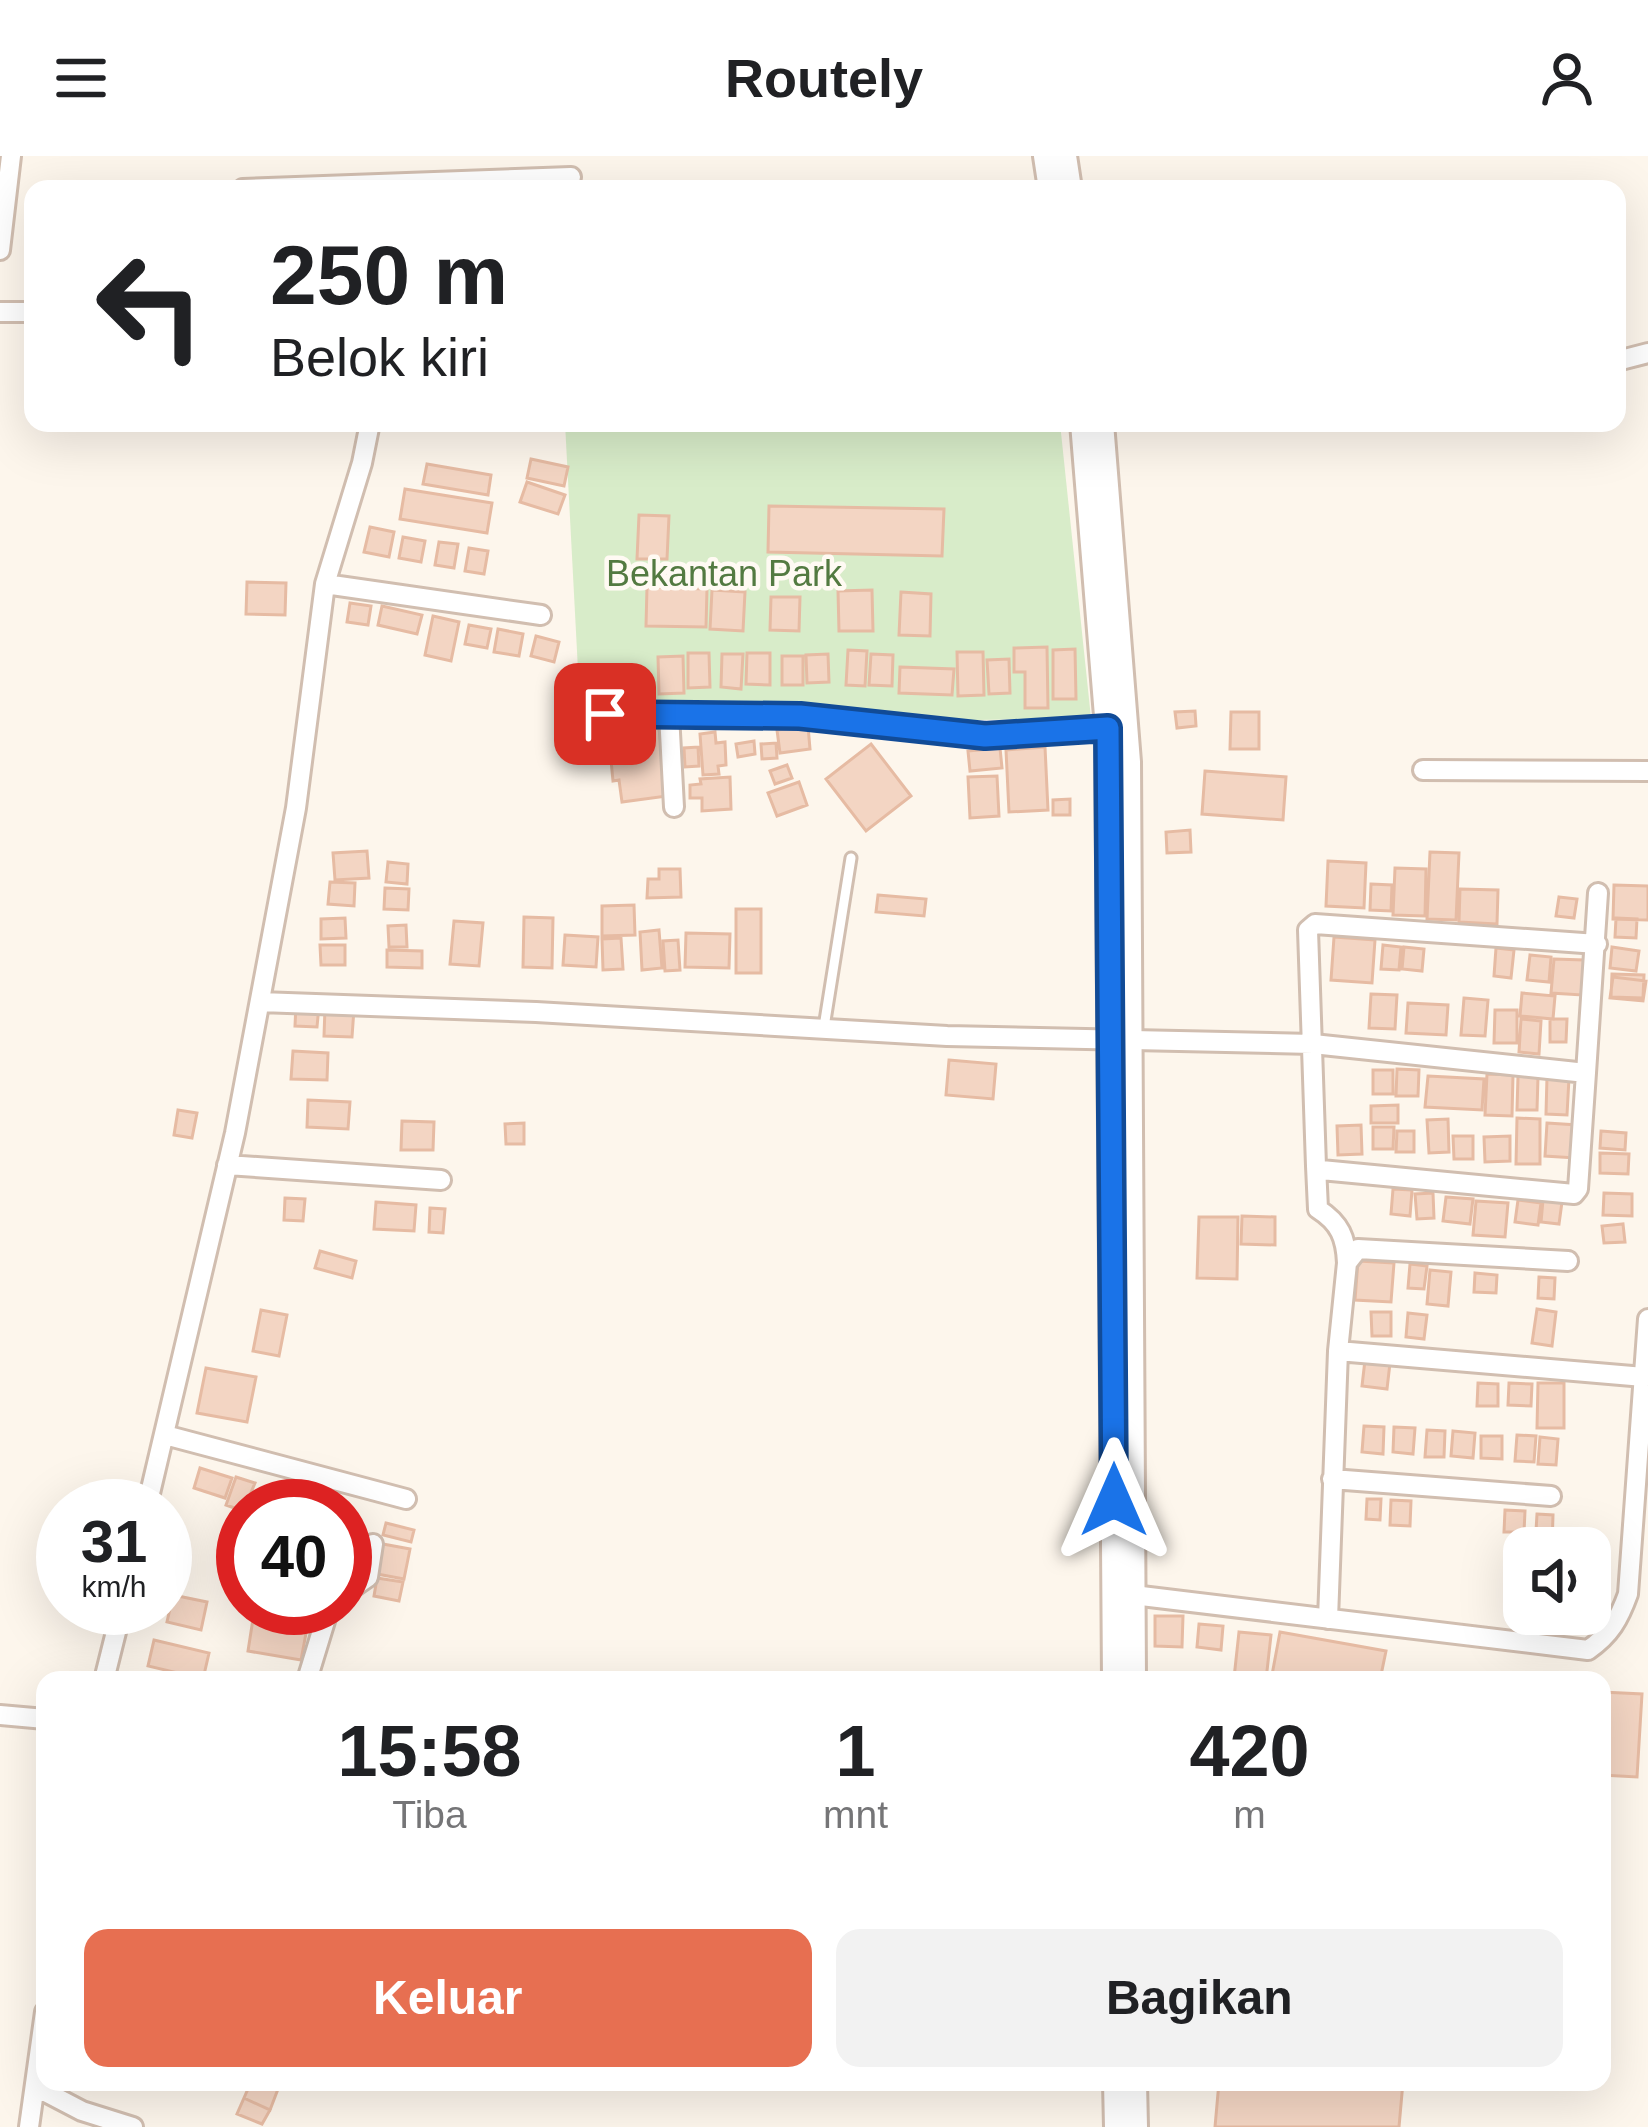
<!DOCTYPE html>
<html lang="id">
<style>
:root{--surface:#fff;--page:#f2f2f2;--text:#202124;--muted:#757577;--accent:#e76f51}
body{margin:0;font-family:Helvetica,sans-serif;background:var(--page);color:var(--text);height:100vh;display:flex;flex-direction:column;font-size:45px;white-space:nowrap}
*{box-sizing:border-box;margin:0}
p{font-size:39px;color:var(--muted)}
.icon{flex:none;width:66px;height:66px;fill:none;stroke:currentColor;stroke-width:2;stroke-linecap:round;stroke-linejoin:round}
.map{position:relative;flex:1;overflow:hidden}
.details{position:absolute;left:36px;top:1515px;width:1575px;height:420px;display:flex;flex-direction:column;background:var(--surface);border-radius:24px;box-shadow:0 12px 48px #0002}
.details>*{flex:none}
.hud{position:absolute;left:24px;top:24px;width:1602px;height:252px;border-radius:24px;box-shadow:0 12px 48px #0002;background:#fff;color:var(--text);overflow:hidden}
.fabs{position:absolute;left:1503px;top:1371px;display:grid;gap:24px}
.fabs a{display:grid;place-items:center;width:108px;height:108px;border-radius:24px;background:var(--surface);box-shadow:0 12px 48px #0002;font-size:60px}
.speed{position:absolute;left:36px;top:1323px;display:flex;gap:24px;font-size:60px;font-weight:700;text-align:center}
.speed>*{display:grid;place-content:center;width:156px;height:156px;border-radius:50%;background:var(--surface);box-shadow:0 12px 48px #0002;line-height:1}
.speed small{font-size:30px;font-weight:400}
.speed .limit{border:18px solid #d22;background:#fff;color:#111}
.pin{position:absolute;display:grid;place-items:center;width:102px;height:102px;color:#fff;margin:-51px;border-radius:24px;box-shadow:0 6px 18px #0006}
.me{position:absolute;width:132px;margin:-66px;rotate:0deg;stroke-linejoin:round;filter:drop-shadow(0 0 9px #0008)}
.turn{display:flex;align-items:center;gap:42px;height:252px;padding:0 48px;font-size:54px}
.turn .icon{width:156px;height:156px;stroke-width:2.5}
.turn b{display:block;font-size:84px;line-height:102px}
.eta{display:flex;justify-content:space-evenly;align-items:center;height:204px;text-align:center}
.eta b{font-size:72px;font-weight:700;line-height:84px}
.button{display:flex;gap:24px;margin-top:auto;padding:24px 48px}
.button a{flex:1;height:138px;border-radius:24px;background:var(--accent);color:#fff;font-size:48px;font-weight:700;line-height:138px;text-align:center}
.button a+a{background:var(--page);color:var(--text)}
header{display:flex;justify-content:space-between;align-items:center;height:156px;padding:0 48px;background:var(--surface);font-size:54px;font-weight:700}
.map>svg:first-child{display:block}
</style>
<header><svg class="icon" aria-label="menu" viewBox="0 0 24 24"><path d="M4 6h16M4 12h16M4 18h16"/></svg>Routely<svg class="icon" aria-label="person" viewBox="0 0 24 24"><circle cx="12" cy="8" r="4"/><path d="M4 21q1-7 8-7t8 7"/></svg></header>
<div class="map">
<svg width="1648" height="1971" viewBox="0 0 1648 1971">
<rect width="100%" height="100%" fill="#fdf6ec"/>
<path fill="#d8ecc9" d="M565 267H1060L1091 562 581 571Z"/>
<path fill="#f3d5c3" stroke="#e6bba3" stroke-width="3" d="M531 303 568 311 564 330 527 322Z
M427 308 491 319 488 339 423 328Z
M527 326 565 339 558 358 520 346Z
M405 333 492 347 487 377 400 363Z
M769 350 944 353 942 400 768 396Z
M639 359 669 360 667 403H637Z
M370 371 394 376 389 401 364 396Z
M403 381 425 385 421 406 399 402Z
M439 386 458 388 454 412 435 409Z
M469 392 488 395 484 418 465 415Z
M247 426 286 427 285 459 246 458Z
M647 431 707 433 706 471 646 470Z
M712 434 745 436 743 475 710 473Z
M872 434 873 475H839L838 435Z
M901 436 931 438 930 480 899 479Z
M771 441H800L799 475 770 474Z
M350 447 371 450 368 469 347 466Z
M382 450 422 459 417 478 378 469Z
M433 460 459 466 451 505 425 499Z
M469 469 491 473 487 492 465 488Z
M498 473 523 478 519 500 494 496Z
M536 480 559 486 554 506 531 500Z
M1047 491 1048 552H1025V516H1014V492Z
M1075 493 1076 543H1053V494Z
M848 494 867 495 865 530 846 529Z
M957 496H983L984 539 958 540Z
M688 497H709L710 531 688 532Z
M747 497H770V529L746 528Z
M722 498H743L741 533 721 531Z
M828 498 829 526 807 527 806 499Z
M871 498 893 499 892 530 869 529Z
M683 500 684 537 659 538 658 501Z
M782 500H803V529H782Z
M1009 503 1010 537 989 538 987 504Z
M900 511 954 513 952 539 899 537Z
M1195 555 1196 570 1177 572 1175 556Z
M1231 556H1259V593H1230Z
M808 570 810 593 780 597 777 574Z
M659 572 667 640 622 646 619 624 613 625 611 604 619 603 616 577Z
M715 576 716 587 725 586 726 609 718 610 719 618 703 619 700 578Z
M754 585 755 598 738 601 736 588Z
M776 587 777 602 762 603 761 588Z
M871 588 911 640 866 675 826 623Z
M698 591 699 610 685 611 684 592Z
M1045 591 1048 654 1009 656 1006 594Z
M1000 592 1002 612 970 615 968 595Z
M787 609 792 622 775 628 770 615Z
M1205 615 1286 621 1283 664 1202 658Z
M997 620 999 660 970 662 968 621Z
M730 621 731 653 702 655V642H690V629L701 628 700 623Z
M799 626 807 649 777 660 768 637Z
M1070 643V659H1053V644Z
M1190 674 1191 696 1167 697 1166 676Z
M367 695 369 722 335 724 333 697Z
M1430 696 1459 697 1456 764 1427 763Z
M1328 705 1366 707 1364 752 1326 750Z
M388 706 408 708 407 728 386 726Z
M1395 712 1426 713 1425 760 1393 759Z
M659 713H680L681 741 647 742 648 723H659Z
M330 726 355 727 354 750 328 748Z
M1371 728 1392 729 1391 755 1370 754Z
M1614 729 1648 730V764L1613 763Z
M385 732 409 733 408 754 384 753Z
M1460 733 1498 734 1497 768 1459 766Z
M878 739 926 743 924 760 876 756Z
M1559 741 1577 743 1574 762 1556 760Z
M634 749 635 779 602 780V750Z
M736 753H761V817H736Z
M524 761 553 762 552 812 523 811Z
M345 762 346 782 321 783V763Z
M1616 762 1637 763 1636 782 1615 781Z
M454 765 483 767 479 810 450 808Z
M406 769 407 791H389L388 770Z
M659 774 662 812 642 814 640 776Z
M686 777 730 778 729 812 685 811Z
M565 779 598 781 596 811 563 809Z
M1334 781 1375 784 1372 827 1331 824Z
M621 782 623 813 603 814 602 783Z
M678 784 680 814 665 815 663 785Z
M320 789H345V809H321Z
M1383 789 1401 791 1399 814 1381 813Z
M1404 791 1424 793 1422 815 1402 813Z
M1612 791 1639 795 1636 815 1610 812Z
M1496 792 1514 794 1511 822 1494 820Z
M387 794 422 795V812L387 811Z
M1530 799 1551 801 1549 826 1527 824Z
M1554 803 1584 804 1582 839 1551 837Z
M1612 818 1644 819 1643 842 1611 841Z
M1613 821 1646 825 1643 845 1610 842Z
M1522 837 1555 840 1553 863 1520 860Z
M1371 838 1397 839 1395 873 1369 872Z
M1464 842 1488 844 1485 880 1461 879Z
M1408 847 1448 849 1446 879 1406 877Z
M296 848 319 850 317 871 295 870Z
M325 852 354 853 352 881 324 880Z
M1495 854H1517V887H1494Z
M1521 863 1541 865 1539 898 1519 896Z
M1550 863H1567L1566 886H1550Z
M293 895 328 897 327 924 291 923Z
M949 904 996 908 993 943 946 939Z
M1397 913 1419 914 1418 940H1396Z
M1373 914H1393V938H1373Z
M1487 918 1513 919 1512 960 1485 959Z
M1428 920 1484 923 1482 954 1425 951Z
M1518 920 1538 921 1537 954H1517Z
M1547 921 1569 922 1567 959 1546 958Z
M308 944 350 946 348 973 307 971Z
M1398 949V967H1371V950Z
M178 954 197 957 192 982 174 979Z
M1517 962 1540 963V1008H1516Z
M1448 963 1449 996 1429 997 1427 964Z
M402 965 434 966 433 994H401Z
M524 967V988H506L505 968Z
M1547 967 1577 969 1575 1002 1545 1000Z
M1361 969 1362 998 1338 999 1337 970Z
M1373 971H1394L1393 993H1373Z
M1397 975H1414V996H1396Z
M1601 975 1626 977 1625 994 1600 992Z
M1453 980H1473V1003H1454Z
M1510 980V1005L1485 1006 1484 981Z
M1600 997 1629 998 1628 1018 1600 1017Z
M1393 1033 1412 1034 1410 1060 1391 1058Z
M1433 1037 1434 1062 1417 1063 1415 1038Z
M1604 1037 1632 1038V1060L1603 1059Z
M1446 1041 1473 1043 1470 1068 1443 1065Z
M285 1042 305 1043 303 1065 284 1064Z
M1518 1044 1541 1047 1538 1069 1515 1066Z
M1543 1044 1562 1046 1559 1068 1541 1066Z
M1476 1045 1508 1047 1505 1081 1473 1079Z
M376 1046 416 1049 414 1075 374 1073Z
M430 1052 445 1053 443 1077 429 1076Z
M1242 1060 1275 1061V1089L1241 1088Z
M1199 1061H1238L1237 1123 1197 1122Z
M1623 1068 1625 1086 1604 1087 1602 1070Z
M320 1095 356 1105 352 1122 315 1112Z
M1358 1105 1394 1107 1391 1146 1355 1144Z
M1410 1108 1427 1110 1424 1133 1408 1132Z
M1430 1114 1451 1116 1448 1150 1427 1148Z
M1475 1117 1497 1119 1496 1137 1474 1136Z
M1539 1121 1555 1122 1554 1143 1538 1142Z
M1537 1153 1556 1156 1552 1190 1532 1187Z
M261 1154 287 1159 279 1200 253 1195Z
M1371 1156H1391V1180H1372Z
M1408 1157 1427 1159 1424 1183 1406 1181Z
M1365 1204 1390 1207 1387 1233 1362 1230Z
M206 1212 256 1221 247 1266 197 1257Z
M1478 1227 1498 1228V1250H1477Z
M1509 1227 1532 1228 1531 1250 1508 1249Z
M1538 1227H1564V1272H1537Z
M1364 1270 1384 1271 1383 1298 1362 1296Z
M1394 1271 1415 1272 1413 1298 1393 1296Z
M1427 1274 1445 1275 1444 1301H1425Z
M1453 1275 1475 1277 1473 1302 1451 1300Z
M1517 1279 1536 1280 1534 1306 1515 1305Z
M1481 1280H1502V1303L1481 1302Z
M1540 1281 1558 1283 1556 1309 1538 1308Z
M200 1312 232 1322 225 1342 194 1332Z
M236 1321 255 1327 243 1355 226 1349Z
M1367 1343H1381L1380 1364 1366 1363Z
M1391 1344 1411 1345 1410 1370 1390 1369Z
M1505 1354 1525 1355 1524 1376H1504Z
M1537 1358 1553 1359 1552 1392H1535Z
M386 1367 414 1374 411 1386 383 1379Z
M383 1388 410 1393 404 1423 377 1418Z
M345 1394 367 1399 361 1423 345 1419Z
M377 1422 403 1426 399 1445 374 1440Z
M173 1439 207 1446 201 1474 167 1466Z
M1155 1460H1183L1182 1491 1155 1490Z
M253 1463 307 1472 301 1504 248 1495Z
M1199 1468 1223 1470 1221 1494 1197 1491Z
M1239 1476 1271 1479 1266 1524 1234 1522Z
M1280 1476 1386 1495 1380 1524H1300L1272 1519Z
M154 1484 209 1497 203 1523 148 1510Z
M1602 1536 1642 1538 1637 1621 1602 1619Z
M251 1926 278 1933 270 1954 244 1942Z
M1219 1926H1403L1399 1971H1215Z
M244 1942 270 1954 262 1968 237 1958Z"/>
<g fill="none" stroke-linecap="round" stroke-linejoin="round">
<defs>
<path id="service" d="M824 871 851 702"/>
<path id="minor" d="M243 33 571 21
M0 94 11 0
M0 156H33
M1617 205 1648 197
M325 428 541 459
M605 558 800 560 985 580 1108 572
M669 558 674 651
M1423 614 1648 615
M260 846 536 856 947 880 1313 888 1586 917 1598 737
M1586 917 1578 1033 1574 1038 1321 1014 1316 1010 1308 774 1315 768 1597 788
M227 1009 441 1024
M1316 1010 1318 1053C1340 1067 1346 1082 1347 1107
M1338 1195 1644 1221
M165 1279 406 1343
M1332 1323 1551 1340
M147 1350 235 977 296 652 325 428 362 307 370 267
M345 1437 368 1421 373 1388
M1133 1439 1588 1494C1610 1479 1619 1463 1628 1438L1648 1163
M1328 1463 1338 1195 1347 1107 1358 1093 1568 1105
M104 1524 122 1452
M307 1524 329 1452
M0 1559 45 1563
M36 1931 82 1955 133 1971
M29 1971 45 1856"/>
<path id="tertiary" d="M1046 0 1051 33
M1064 0 1069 33
M1083 267 1108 572 1115 1524
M1101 267 1128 606 1133 1524
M1116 1926 1117 1971
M1134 1926 1135 1971"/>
</defs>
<use href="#service" stroke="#d1beb0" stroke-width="15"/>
<use href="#minor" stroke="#d1beb0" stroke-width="24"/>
<use href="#tertiary" stroke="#d1beb0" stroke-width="30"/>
<use href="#service" stroke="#fff" stroke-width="9"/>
<use href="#minor" stroke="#fff" stroke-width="18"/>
<use href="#tertiary" stroke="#fff" stroke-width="24"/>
</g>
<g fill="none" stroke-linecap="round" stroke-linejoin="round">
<defs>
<path id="route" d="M605 558 800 560 985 580 1108 572 1114 1344"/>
</defs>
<use href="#route" stroke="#114b97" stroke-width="30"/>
<use href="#route" stroke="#1a73e8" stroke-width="21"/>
</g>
<g text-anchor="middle" stroke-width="9" stroke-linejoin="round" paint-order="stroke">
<g font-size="36" fill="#537a41" stroke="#fffaf3">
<text x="724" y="430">Bekantan Park</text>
</g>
</g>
</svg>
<div class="fabs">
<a><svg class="icon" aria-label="sound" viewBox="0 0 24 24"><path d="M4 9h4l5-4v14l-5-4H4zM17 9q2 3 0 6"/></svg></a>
</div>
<div class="speed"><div>31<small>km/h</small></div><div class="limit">40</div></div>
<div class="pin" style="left:605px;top:558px;background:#d93025"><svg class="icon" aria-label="arrive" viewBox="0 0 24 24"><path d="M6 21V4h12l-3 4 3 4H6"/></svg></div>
<svg class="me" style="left:1114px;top:1344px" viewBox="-20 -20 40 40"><path d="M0-17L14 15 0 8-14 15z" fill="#1a73e8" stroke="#fff" stroke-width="4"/></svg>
<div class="hud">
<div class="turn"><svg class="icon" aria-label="left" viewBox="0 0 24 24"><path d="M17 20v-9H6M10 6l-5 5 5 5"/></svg><div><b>250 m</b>Belok kiri</div></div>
</div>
<section class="details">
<div class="eta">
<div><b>15:58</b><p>Tiba</p></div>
<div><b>1</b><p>mnt</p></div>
<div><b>420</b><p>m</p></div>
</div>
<div class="button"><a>Keluar</a><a>Bagikan</a></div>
</section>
</div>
